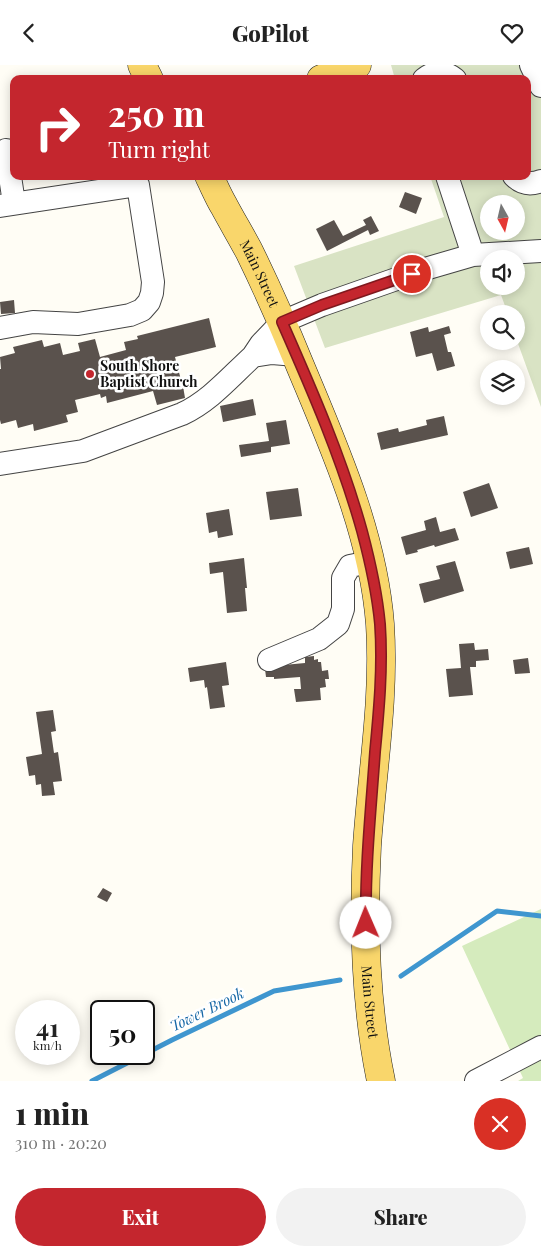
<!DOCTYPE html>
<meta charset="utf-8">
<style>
:root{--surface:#fff;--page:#f2f2f2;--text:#222;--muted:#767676;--accent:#c4262e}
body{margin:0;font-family:"Playfair Display",serif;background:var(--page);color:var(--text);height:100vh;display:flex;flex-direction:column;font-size:19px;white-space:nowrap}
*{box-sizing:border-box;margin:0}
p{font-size:16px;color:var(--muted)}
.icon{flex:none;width:28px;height:28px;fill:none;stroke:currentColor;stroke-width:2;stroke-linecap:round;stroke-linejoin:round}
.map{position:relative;height:1016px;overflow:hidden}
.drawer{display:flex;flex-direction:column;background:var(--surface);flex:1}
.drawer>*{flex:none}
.guide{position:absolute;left:10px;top:10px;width:521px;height:105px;border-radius:10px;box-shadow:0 2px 12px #0003;background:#c4262e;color:#fff;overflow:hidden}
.needle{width:32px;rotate:172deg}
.tools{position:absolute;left:480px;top:130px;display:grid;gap:10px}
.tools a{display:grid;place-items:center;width:45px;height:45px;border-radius:50%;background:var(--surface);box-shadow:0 2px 12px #0003;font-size:25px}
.speed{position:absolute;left:15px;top:935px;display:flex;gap:10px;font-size:25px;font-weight:700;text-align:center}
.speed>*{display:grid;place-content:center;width:65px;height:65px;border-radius:50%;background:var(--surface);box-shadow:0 2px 12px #0003;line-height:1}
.speed small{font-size:12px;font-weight:400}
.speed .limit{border:2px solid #111;border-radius:8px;background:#fff;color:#111}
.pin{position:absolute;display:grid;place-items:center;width:42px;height:42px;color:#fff;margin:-21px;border:2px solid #fff;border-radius:50%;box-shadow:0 1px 5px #0007}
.me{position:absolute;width:55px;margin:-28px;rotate:359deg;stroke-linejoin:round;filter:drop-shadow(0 0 4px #0008)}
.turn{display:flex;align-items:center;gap:18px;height:105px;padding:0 15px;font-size:22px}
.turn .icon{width:65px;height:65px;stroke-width:2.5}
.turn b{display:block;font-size:35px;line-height:42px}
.round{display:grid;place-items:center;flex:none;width:52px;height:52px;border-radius:26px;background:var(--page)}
.headline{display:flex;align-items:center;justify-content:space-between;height:85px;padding:0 15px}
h1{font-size:30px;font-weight:800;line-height:38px}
.primary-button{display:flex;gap:10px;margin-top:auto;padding:10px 15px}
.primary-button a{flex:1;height:58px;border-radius:30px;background:var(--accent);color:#fff;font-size:20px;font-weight:800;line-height:58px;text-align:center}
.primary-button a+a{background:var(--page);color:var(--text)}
header{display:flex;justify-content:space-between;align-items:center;height:65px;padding:0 15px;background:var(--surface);font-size:22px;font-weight:800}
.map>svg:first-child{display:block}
</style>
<header><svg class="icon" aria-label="back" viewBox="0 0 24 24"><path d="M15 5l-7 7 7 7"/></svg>GoPilot<svg class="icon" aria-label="heart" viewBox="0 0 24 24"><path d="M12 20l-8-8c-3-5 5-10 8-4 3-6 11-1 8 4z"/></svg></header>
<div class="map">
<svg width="541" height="1016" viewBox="0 0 541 1016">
<rect width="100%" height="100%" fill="#fffdf5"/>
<path fill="#d5ebbd" d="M541 844V1016H518L523 1013 462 881Z"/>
<path fill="#d9e3c4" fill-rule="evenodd" d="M391 0H541V342L516 273V249H508L501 230 325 283 294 201 444 152 430 111H528V14H395ZM489 139H516V166H489ZM489 194H516V221H489Z"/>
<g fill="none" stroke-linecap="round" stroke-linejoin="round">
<path stroke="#3f96cf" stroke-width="5" d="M401 911 497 846 541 851
M92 1016 172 975 274 926 340 915"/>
</g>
<path fill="#5a524d" d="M405 127 422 133 416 149 399 142Z
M371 151 379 166 370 170 368 165 327 186 316 164 334 155 343 171 366 160 363 155Z
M14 235 15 248 1 249 0 237Z
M209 253 216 282 175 292 181 315 187 314 189 320 183 321 185 333 157 340 153 326 107 338 106 331 101 333 100 329 75 335 78 347 66 350 68 357 34 366 33 359 18 363 16 355 1 359 0 355V304H1L0 292 15 288 13 282 42 275 44 282 60 278 63 290 80 286 78 278 95 274 100 292 126 285 124 277 138 274 137 271Z
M449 261 451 268 444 270 448 287H451L455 301 437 306 432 288 416 292 410 267 428 262 429 267Z
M253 334 256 350 223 357 220 341Z
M444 351 448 370 381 385 377 368 398 363 399 367 427 360 426 355Z
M286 355 290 379 271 382V387L241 392 239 380 269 376 266 358Z
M489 418 498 443 471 452 463 427Z
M298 423 302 451 270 455 266 427Z
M229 444 233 470 218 473 217 466 209 468 206 448Z
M436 452 440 467 455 463 459 475 435 482 434 480 417 485 418 487 406 490 401 472 426 465 424 456Z
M529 482 533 499 510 504 506 487Z
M244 493 247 523H245L247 546 227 548 223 507 210 509 209 498Z
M455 496 464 526 424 538 419 519 440 514 436 501Z
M474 578 475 585 488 584 489 595 476 596V602H470L473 630 449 632 446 604 461 603 459 579Z
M314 591V595L318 594V597H321L322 606 328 605 329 614H325L326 622 320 623 321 635 296 637 294 624H301L300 612 274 614V612H266L265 604 273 601 305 598V592Z
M528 593 530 608 515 609 513 595Z
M226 597 229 620 222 621 225 642 210 644 207 622 205 623 204 615 190 617 188 603Z
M53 645 56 666 51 667 54 688 58 687 62 716 53 717 55 730 42 731 41 719 36 720 35 710 29 711 26 692 42 689 36 647Z
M103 823 112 828 107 837 97 832Z"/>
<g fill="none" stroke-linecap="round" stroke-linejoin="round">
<defs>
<path id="minor" d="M531 0 541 21
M424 14C434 6 445 6 455 14
M6 85 14 138
M447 111 473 190
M514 111C522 119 531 120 541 116
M0 141 138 120 153 217 152 228 149 237 142 245 130 250 78 259 33 257 0 263
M296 290 272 288 253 291 261 279 282 257 322 240 425 204 473 190 541 186
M0 399 83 386 182 349C210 336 230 312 253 291
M269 595 319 574 338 559 343 544V513L350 501 370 497
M476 1016 541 982"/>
<g id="major">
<path d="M142 0 149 14"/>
<path d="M321 14 357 0"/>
<path id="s1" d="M209 111C214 121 218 131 224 141 232 156 241 171 249 186 267 223 284 261 299 298 334 382 373 468 380 559 385 633 372 707 367 781 363 859 365 939 381 1016"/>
</g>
</defs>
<use href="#minor" stroke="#444" stroke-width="24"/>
<use href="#major" stroke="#222" stroke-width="29"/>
<use href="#minor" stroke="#fff" stroke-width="22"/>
<use href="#major" stroke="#f9d66b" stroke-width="28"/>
</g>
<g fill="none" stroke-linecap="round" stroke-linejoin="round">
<defs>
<path id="route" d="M366 858C365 801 371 744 375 687 379 645 383 602 380 559 377 527 370 496 362 466 342 394 312 325 282 257L322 240 412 209"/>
</defs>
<use href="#route" stroke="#7f191e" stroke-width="12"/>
<use href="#route" stroke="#c4262e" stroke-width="9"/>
</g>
<circle fill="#c4262e" stroke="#fff" stroke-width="2" cx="90" cy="309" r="5"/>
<g text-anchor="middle" stroke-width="5" stroke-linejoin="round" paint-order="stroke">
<g font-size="14" fill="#111" stroke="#fff">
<text dy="5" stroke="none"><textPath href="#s1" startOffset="110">Main Street</textPath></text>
<text dy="5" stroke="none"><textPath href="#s1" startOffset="861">Main Street</textPath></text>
</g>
<g font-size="14" font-weight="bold" fill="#111" stroke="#fff" text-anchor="start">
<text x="100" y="306">South Shore<tspan x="100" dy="16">Baptist Church</tspan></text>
</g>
<g font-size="15" font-style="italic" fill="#1768a6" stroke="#fff">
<text transform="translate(207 945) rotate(-26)" y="5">Tower Brook</text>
</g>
</g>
</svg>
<div class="tools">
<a><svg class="needle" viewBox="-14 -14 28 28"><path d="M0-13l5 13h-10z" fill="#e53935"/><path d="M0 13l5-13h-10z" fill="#767676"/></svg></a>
<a><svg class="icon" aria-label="sound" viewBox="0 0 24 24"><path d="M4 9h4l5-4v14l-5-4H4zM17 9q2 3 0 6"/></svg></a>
<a><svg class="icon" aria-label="search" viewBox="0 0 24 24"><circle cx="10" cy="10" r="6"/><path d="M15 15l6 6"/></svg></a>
<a><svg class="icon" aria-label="layers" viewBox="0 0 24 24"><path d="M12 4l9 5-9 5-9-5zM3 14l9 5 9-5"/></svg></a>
</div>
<div class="speed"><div>41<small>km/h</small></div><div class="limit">50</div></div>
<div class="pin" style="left:412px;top:209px;background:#d93025"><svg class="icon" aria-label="arrive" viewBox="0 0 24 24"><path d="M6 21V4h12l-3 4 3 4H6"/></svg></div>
<svg class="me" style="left:366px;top:858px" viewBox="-20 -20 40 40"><circle r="19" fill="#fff"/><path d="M0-13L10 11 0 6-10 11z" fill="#c4262e"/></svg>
<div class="guide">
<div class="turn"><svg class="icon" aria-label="right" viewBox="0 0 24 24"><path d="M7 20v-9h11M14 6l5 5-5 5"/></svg><div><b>250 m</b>Turn right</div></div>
</div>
</div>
<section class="drawer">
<div class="headline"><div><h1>1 min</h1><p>310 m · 20:20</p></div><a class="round" style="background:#d93025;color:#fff"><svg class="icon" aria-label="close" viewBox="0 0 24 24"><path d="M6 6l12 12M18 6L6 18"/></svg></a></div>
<div class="primary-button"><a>Exit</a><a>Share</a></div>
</section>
